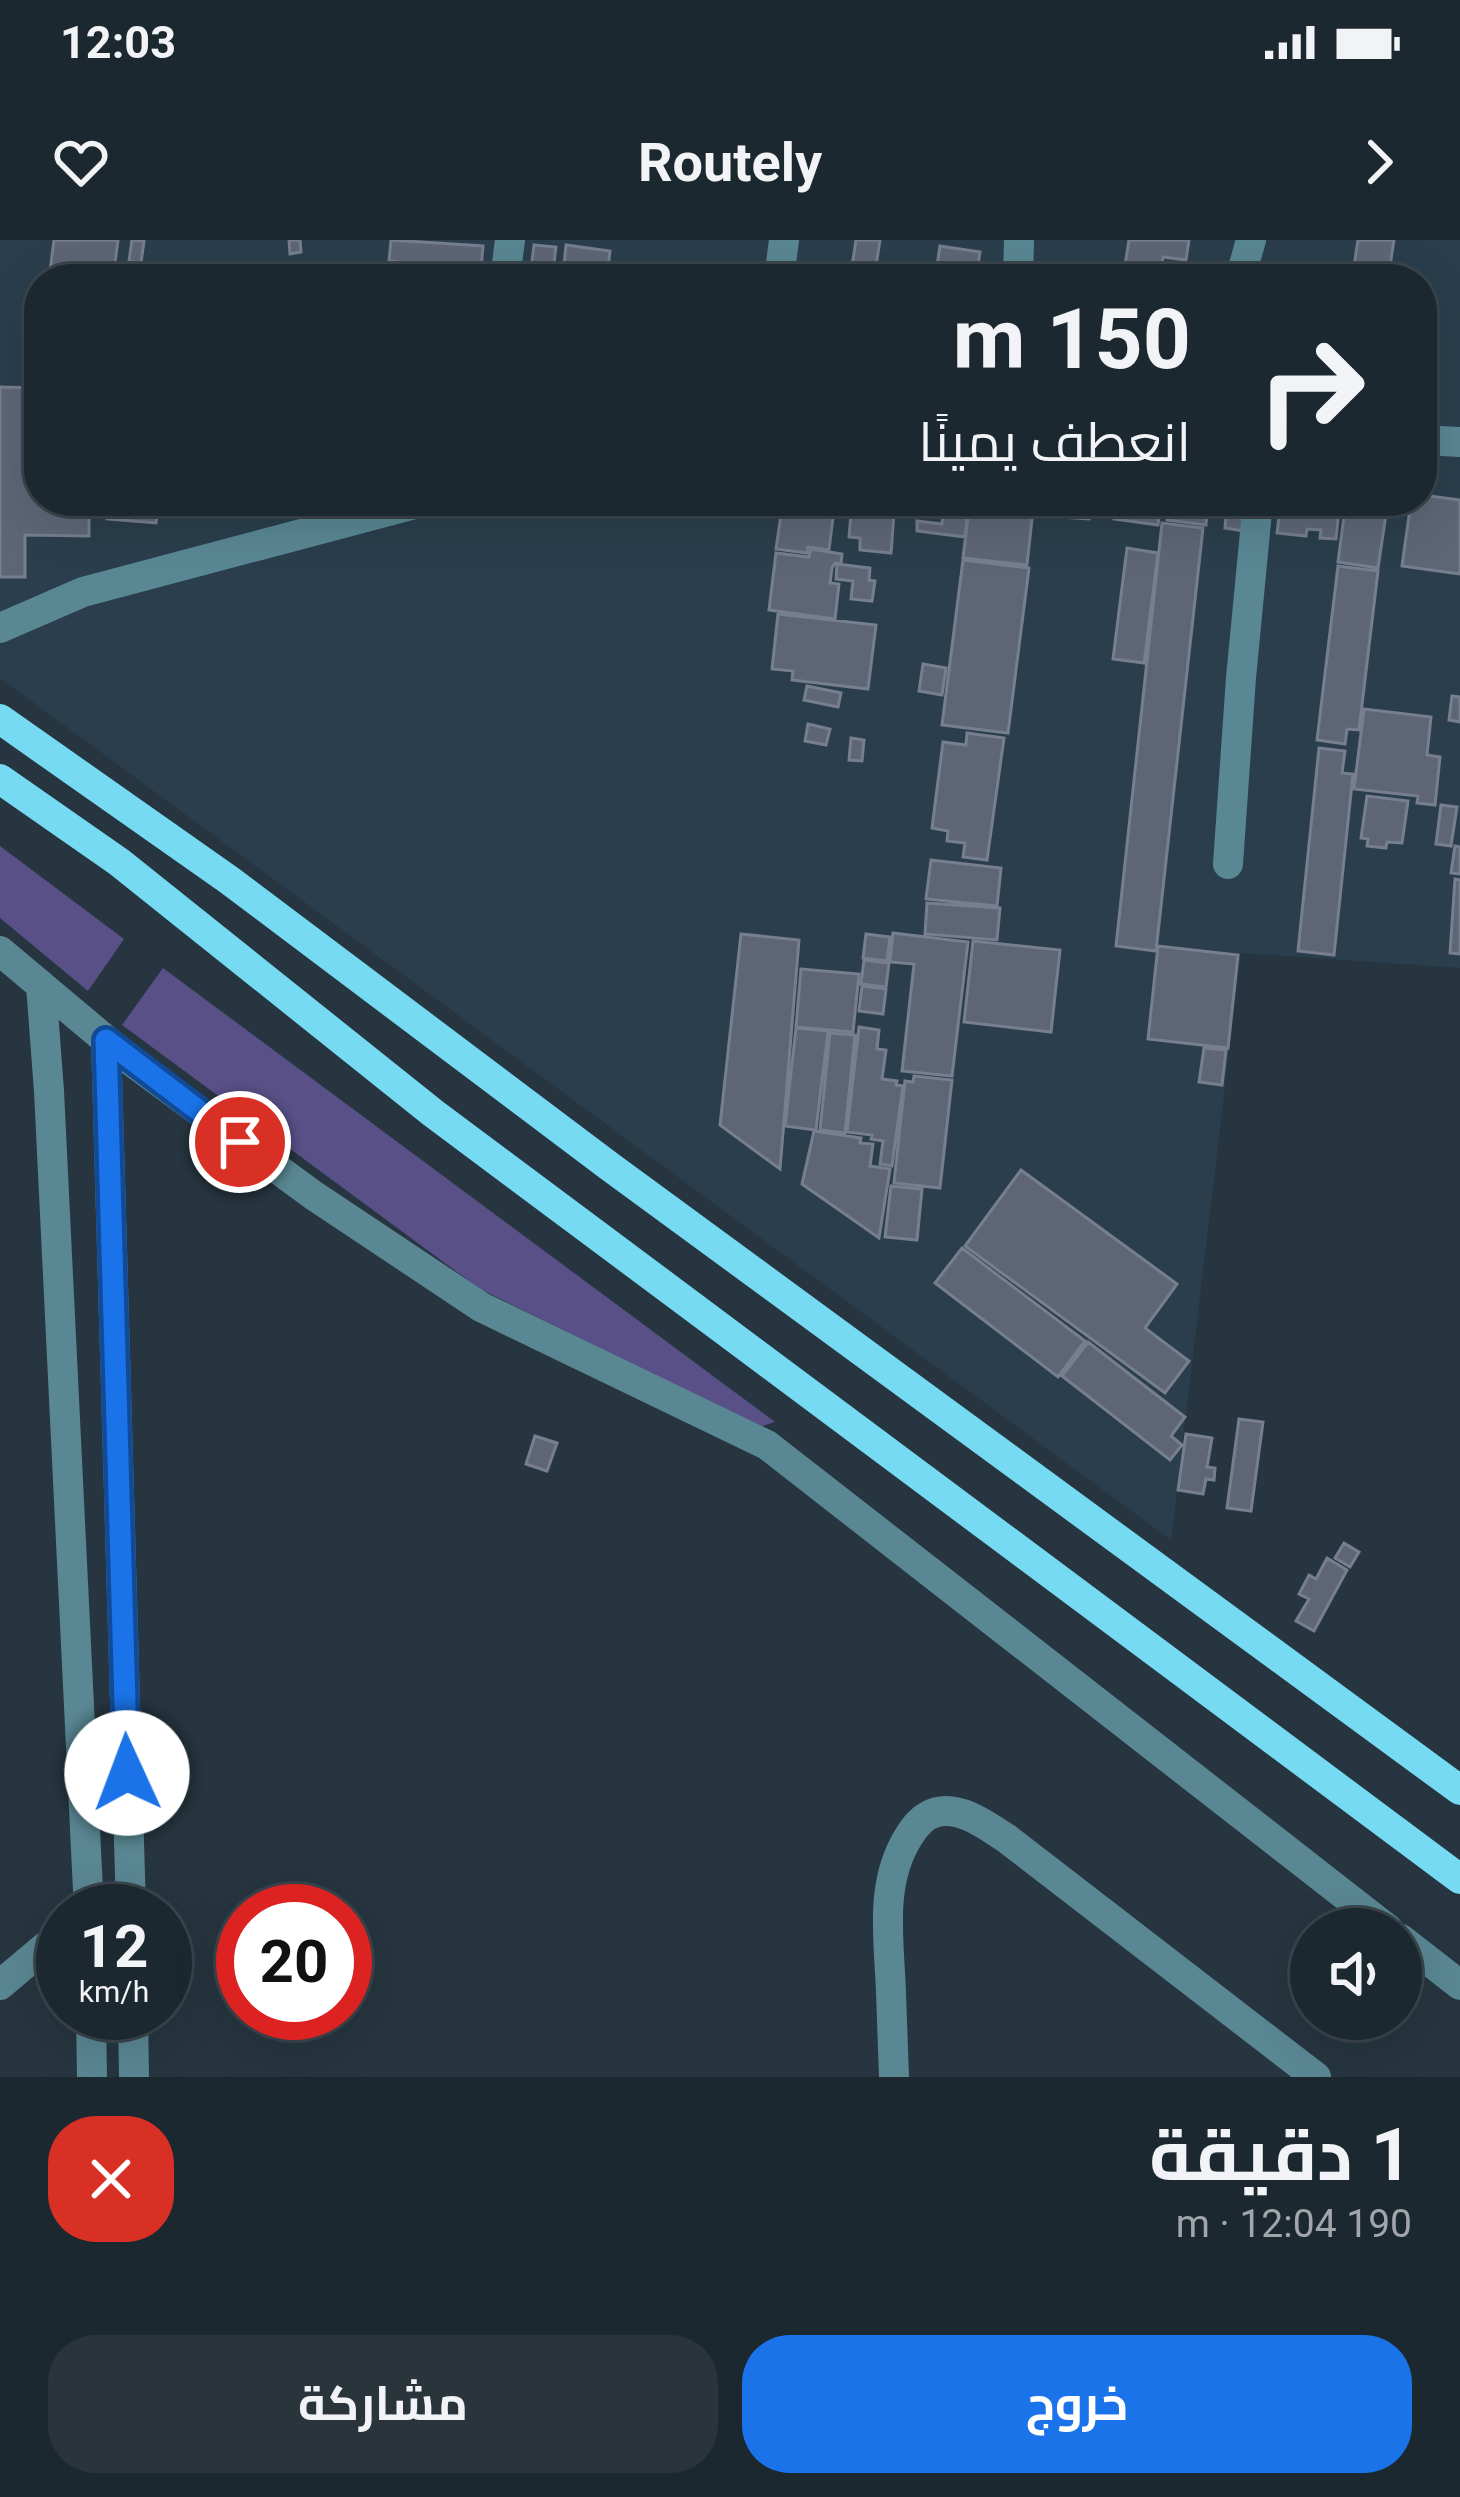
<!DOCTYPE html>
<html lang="ar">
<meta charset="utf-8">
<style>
:root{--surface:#1c282f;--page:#29343b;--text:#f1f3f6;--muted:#a0a6aa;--line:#3a444b;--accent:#1a73e8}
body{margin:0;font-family:Roboto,Cairo,sans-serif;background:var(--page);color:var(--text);direction:rtl;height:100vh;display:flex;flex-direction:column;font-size:45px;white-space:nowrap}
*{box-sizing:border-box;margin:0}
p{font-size:39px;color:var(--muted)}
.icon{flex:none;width:66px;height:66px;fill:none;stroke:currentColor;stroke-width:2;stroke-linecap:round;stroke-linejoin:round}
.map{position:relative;height:1837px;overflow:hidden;direction:ltr}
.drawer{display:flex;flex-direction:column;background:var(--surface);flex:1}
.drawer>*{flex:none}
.top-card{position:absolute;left:24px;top:24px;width:1413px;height:252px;border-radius:48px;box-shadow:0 12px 48px #0002,0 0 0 3px var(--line);direction:rtl;background:#1c282f;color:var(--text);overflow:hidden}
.buttons{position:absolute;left:1290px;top:1668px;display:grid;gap:24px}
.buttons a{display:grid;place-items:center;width:132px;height:132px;border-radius:50%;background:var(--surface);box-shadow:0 12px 48px #0002,0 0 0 3px var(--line);font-size:60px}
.speed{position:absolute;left:36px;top:1644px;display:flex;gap:24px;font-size:60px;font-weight:700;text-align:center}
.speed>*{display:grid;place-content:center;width:156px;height:156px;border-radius:50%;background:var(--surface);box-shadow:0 12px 48px #0002,0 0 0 3px var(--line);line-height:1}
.speed small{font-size:30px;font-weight:400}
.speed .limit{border:18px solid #d22;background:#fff;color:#111}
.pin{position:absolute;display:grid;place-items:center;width:102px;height:102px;color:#fff;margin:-51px;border:6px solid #fff;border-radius:50%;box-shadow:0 3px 12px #0007}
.me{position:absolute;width:132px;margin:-66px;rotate:358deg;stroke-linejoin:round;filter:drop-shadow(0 0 9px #0008)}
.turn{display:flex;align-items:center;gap:42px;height:252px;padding:0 48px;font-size:54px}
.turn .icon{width:156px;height:156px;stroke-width:2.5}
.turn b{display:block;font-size:84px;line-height:102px}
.round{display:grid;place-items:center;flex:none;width:126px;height:126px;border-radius:48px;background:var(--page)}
.summary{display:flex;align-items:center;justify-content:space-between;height:204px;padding:0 48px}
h1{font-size:72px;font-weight:700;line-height:90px}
.button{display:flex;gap:24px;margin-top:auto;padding:24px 48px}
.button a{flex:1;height:138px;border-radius:48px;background:var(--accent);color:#fff;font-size:48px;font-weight:700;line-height:138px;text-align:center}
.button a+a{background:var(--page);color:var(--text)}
.status{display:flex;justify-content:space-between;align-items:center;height:84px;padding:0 60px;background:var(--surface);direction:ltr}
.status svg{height:33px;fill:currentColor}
header{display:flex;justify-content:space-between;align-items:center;height:156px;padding:0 48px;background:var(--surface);font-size:54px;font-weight:700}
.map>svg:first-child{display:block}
</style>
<div class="status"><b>12:03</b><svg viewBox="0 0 49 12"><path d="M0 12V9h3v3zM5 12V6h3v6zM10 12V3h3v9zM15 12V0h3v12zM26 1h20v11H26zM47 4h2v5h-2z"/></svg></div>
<header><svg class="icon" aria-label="forward" viewBox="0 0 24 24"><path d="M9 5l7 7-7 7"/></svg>Routely<svg class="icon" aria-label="heart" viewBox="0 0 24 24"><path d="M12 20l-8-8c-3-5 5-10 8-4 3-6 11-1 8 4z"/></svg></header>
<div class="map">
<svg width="1460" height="1837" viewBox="0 0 1460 1837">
<rect width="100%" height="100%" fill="#26353f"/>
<path fill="#2a3e4d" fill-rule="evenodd" d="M0 0H1460V728L1241 713 1171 1300 0 438ZM39 39H1422V261H39Z"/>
<path fill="#585087" d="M0 606 124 699 88 751 0 678Z
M163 728 775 1182 760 1187 480 1049 122 785Z"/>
<path fill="#5e6676" stroke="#767e8f" stroke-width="3" d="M54 0H118L113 39H49Z
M132 0 144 1 141 23 129 21Z
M289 0H300L301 12 290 14Z
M391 0 483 6 481 30 389 21Z
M856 0H880L874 39H850Z
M1129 0H1189L1186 20 1163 17 1160 39 1123 38Z
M1358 0H1394L1388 39H1352Z
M534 5 556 7 553 31 531 29Z
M566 5 610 11 607 39 563 35Z
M940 6 980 12 976 39H935Z
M0 147 39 148V261H89V296L25 295V337H0Z
M1422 255 1460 260V334L1402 326 1411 261H1422Z
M109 261H159L156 283 107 279Z
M783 261H835L829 310 808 307 807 313 776 309Z
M852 261H895L891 313 860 310V298L849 297Z
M944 261H969L965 297 917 291V281L942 284Z
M970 261H1034L1027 325 963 318Z
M1037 261H1090L1089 279 1046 276V271L1037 270Z
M1116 261H1161L1158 285 1114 279Z
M1166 261H1200L1199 272 1207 273 1206 285 1167 280Z
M1217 261H1247L1244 291 1225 288 1226 275 1215 273Z
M1281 261H1340L1336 299 1320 298 1321 290 1307 289 1306 296 1277 293Z
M1346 261H1388L1378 328 1338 322Z
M1162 283 1203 288 1156 711 1116 706Z
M1127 308 1158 313 1144 423 1113 419Z
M811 309 842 314 841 324 835 323 832 328 830 343 839 344 835 379 769 370 776 313 809 317Z
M963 320 1029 328 1008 493 942 485Z
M837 324 870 328 869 340 875 341 872 361 851 359 853 341 836 339Z
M1338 326 1378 331 1359 490 1347 489 1345 504 1317 500Z
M778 374 876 385 868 449 792 440 793 431 772 429Z
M923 424 946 428 942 455 919 451Z
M807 446 841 453 838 467 804 460Z
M1452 456 1460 457V482L1449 480Z
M1364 469 1431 477 1427 515 1440 517 1435 565 1417 563 1418 556 1354 549Z
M808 484 830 489 826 505 805 501Z
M967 493 1004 498 987 620 963 617 965 603 947 601 948 591 932 588 943 502 966 505Z
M851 498 864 500 862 521 849 520Z
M1319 508 1345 511 1342 533 1353 534 1334 715 1298 711Z
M1367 556 1408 561 1402 603 1387 602 1386 608 1367 606 1368 599 1361 598Z
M1441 565 1457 567 1451 606 1436 604Z
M1455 606 1460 607V634L1451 633Z
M931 620 1001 628 997 666 926 659Z
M1455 639 1460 640V714L1450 713Z
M927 663 1000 668 997 700 925 694Z
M893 693 968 702 952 836 902 831 914 724 890 722Z
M741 694 799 700 780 929 720 885Z
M866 694 890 697 887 721 863 718Z
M973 701 1060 710 1051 792 964 782Z
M1158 706 1238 715 1228 808 1148 799Z
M864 720 889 723 886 747 861 744Z
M801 729 859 734 853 792 796 787Z
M862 746 886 749 883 774 859 771Z
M859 787 879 790 877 809 886 810 882 839 897 841 896 845 903 846 892 926 880 924 883 901 871 899 872 895 847 892Z
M796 788 828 791 816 890 785 886Z
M830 793 855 795 845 893 820 890Z
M1204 808 1226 810 1222 845 1199 842Z
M914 836 952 840 940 948 894 943 905 841 913 842Z
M814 891 861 898 860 903 873 904 870 926 890 929 879 998 802 944Z
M1021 930 1177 1044 1145 1088 1189 1121 1165 1153 965 1006Z
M891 946 922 949 917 1000 885 997Z
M962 1008 1085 1101 1058 1137 935 1043Z
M1088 1102 1185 1177 1171 1196 1182 1205 1170 1220 1062 1136Z
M1239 1179 1263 1182 1251 1271 1227 1268Z
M1186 1194 1212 1198 1207 1227 1215 1228 1214 1240 1206 1239 1203 1254 1178 1250Z
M535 1196 557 1203 547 1231 526 1224Z
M1344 1303 1359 1312 1350 1327 1335 1318Z
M1327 1318 1347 1330 1314 1391 1296 1381 1309 1359 1299 1354 1309 1335 1316 1339Z"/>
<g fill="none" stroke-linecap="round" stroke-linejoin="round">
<path stroke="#598793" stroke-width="30" d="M505 39 510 0
M779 39 784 0
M1018 39 1019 0
M1240 39 1251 0
M1422 200 1460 202
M0 388 83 352 426 261
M1228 624 1241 438 1258 261
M0 711 131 821 313 955 481 1067 767 1205 1388 1689
M41 745 49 851 89 1671
M106 800 131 1671
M1401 1699 1460 1745
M0 1745 45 1707 63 1698
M91 1773 92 1837
M133 1773 134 1837
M894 1837C893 1809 892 1780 891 1752 889 1699 879 1643 909 1596 915 1586 925 1575 937 1572 961 1566 987 1586 1006 1598L1316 1837"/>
<path stroke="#76daf3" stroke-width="30" d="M0 479 229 640 609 926 1460 1550
M0 539 119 622 433 873 1460 1639"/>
</g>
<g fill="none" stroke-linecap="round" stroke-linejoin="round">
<defs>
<path id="route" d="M127 1533 106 800 240 902"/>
</defs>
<use href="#route" stroke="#114b97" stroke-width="30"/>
<use href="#route" stroke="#1a73e8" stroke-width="21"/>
</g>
</svg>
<div class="buttons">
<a><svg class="icon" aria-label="sound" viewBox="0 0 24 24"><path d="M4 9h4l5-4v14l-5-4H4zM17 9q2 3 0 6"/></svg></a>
</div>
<div class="speed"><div>12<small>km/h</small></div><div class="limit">20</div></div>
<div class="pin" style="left:240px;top:902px;background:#d93025"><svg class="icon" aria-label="arrive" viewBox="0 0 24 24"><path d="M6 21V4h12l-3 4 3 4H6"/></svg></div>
<svg class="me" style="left:127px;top:1533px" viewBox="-20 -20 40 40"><circle r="19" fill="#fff"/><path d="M0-13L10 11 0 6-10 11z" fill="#1a73e8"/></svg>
<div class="top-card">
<div class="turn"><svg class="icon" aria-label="right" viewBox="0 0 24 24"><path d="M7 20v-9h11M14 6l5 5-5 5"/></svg><div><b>150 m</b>انعطف يمينًا</div></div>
</div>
</div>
<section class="drawer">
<div class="summary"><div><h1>1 دقيقة</h1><p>190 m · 12:04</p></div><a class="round" style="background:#d93025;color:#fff"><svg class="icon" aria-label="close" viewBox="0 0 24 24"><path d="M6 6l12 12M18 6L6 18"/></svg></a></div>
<div class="button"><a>خروج</a><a>مشاركة</a></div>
</section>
